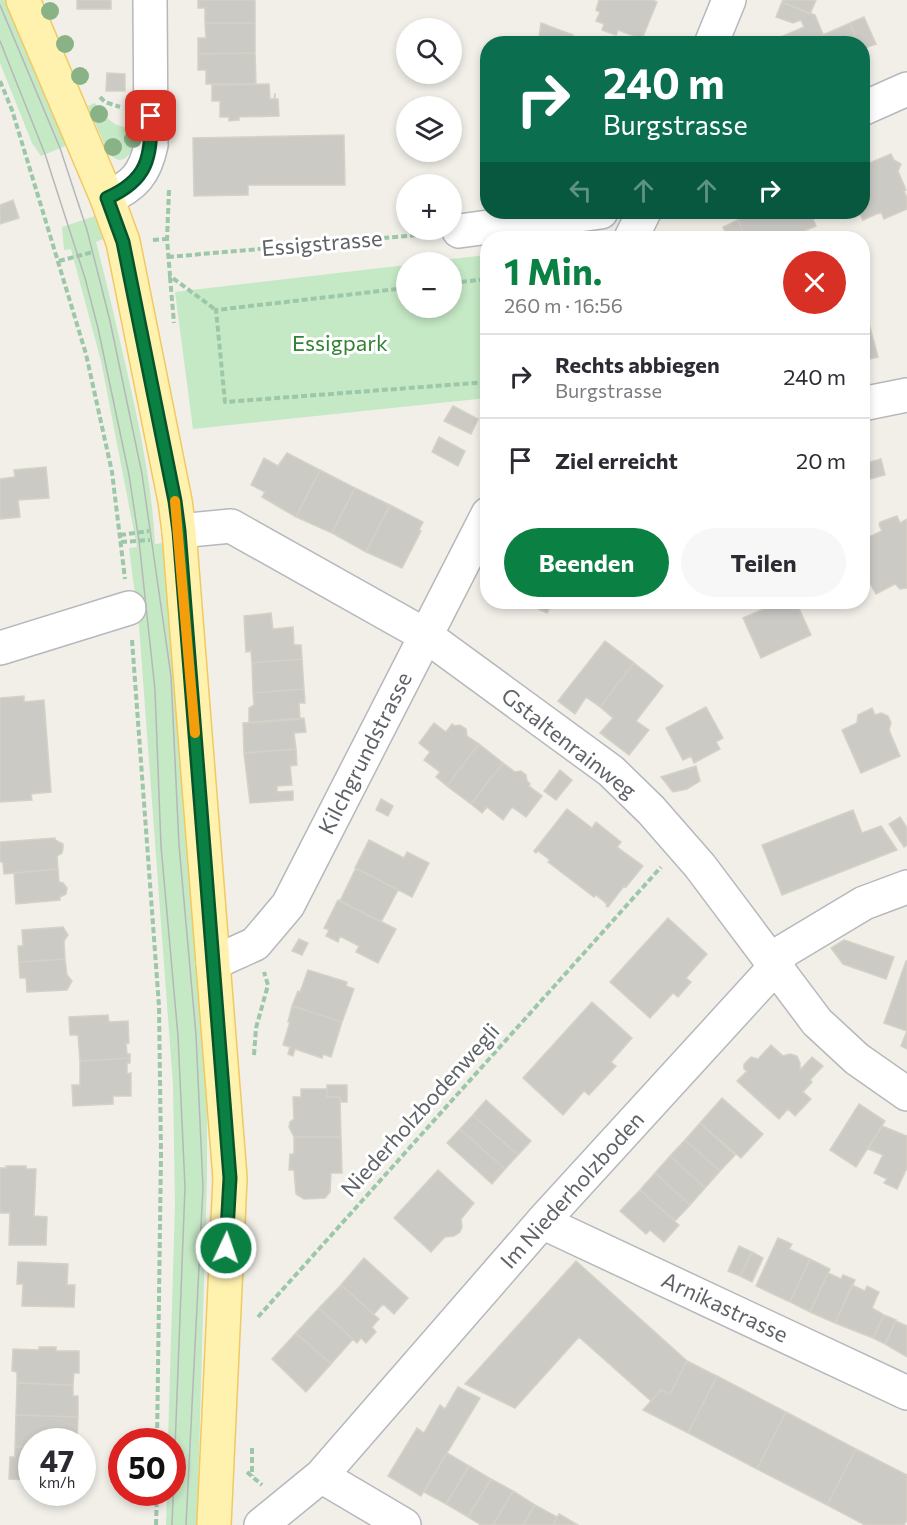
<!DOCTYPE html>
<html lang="de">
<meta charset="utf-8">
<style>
:root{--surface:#fff;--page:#f7f7f7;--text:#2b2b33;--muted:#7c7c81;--line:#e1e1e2;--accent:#0b8043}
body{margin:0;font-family:Commissioner,sans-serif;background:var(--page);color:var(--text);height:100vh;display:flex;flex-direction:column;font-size:22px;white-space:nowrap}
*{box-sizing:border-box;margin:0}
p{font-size:20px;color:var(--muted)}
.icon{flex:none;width:33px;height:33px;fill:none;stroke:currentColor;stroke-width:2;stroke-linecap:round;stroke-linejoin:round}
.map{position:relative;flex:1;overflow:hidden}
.details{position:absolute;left:480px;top:231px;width:390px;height:378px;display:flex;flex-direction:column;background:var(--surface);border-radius:24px;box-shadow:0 3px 9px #0003}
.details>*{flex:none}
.banner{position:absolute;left:480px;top:36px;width:390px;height:183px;border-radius:24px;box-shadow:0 3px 9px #0003;background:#0b6e4f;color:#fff;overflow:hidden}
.fabs{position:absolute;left:396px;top:18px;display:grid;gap:12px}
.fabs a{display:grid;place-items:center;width:66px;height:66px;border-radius:50%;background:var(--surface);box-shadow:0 3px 9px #0003;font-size:30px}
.speed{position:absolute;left:18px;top:1428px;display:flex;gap:12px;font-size:30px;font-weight:700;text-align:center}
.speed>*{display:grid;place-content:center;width:78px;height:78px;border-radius:50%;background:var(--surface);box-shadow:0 3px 9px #0003;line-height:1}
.speed small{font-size:15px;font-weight:400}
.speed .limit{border:9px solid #d22;background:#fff;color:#111}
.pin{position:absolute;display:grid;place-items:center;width:51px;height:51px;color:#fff;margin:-26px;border-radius:12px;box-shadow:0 3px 9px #0006}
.me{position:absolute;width:66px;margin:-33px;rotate:3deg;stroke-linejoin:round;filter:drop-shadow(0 0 4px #0008)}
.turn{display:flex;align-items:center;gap:21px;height:126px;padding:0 24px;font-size:27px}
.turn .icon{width:78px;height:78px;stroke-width:2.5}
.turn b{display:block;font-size:42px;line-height:51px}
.lanes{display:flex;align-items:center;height:57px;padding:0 24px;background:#0003;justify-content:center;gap:30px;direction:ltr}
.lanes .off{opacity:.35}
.round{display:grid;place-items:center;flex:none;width:63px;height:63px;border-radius:32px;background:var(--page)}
.overview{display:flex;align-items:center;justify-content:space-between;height:102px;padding:0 24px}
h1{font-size:36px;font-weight:700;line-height:45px;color:var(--accent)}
.button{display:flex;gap:12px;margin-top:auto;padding:12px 24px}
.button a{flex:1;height:69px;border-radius:36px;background:var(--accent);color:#fff;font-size:24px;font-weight:700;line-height:69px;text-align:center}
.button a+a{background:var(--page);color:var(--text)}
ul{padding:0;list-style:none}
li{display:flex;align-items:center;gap:18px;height:84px;padding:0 24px;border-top:2px solid var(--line)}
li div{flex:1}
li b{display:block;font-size:22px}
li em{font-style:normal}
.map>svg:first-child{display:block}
</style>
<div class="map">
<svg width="907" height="1525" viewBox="0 0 907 1525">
<rect width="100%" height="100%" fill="#f1efe8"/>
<path fill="#c5e8c5" d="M0 0H6L68 145 41 156 32 143 0 63Z
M95 103C110 122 113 128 139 128 135 141 129 174 108 153L88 106Z
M95 216 103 239 96 242C107 283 116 325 126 367 139 425 152 484 155 544L164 543 207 1100V1177L197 1525H166L167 1493 172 1492V1442L168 1441 175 1205 173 1085 139 626 129 548 137 547 101 361 71 249 64 250 62 227Z
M487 255V398L193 429 175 292 406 265V308H452V262H425Z"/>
<path fill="#cccac5" stroke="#d6d1c6" stroke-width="1.5" d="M77 0H111V9H77Z
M198 0H255V23H205V8H198Z
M599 0H652L657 2 642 39 618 30 616 35 602 30 604 24 596 21 600 12 596 10Z
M783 0H816L810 14 782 2Z
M782 2 815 15 827 44H765L804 27 801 20 793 23 776 17Z
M864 17 876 44 862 49V44H858L850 23Z
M205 23H255V53L198 54V38H206Z
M541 23 573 35 570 44H538Z
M850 23 858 44H827L823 35Z
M255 53 256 84H206V70H198V54Z
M107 73 125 74V91H106Z
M269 84 270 99H274L275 93V99H278L279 116 239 117V120L229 121V117H220V101H212V85Z
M344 135 345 185H248V195L194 196 193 138Z
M891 154 894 160 901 164 898 171 906 190 904 191 907 198V209L884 219 881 212 863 220 859 212H862V166Z
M13 200 19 218 0 224V205Z
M758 212H810L816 226 787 238H745L738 220Z
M738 220 745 238H728L723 227Z
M862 298 878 357 862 361Z
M453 406 478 419 471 434 444 421Z
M439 437 465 451 458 466 432 452Z
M862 446 867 463 881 459 885 475 862 481Z
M287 453 320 470 296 517 262 497 265 492 251 485 264 458 278 466Z
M46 467 49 498 18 500 20 517 0 519V479L15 477 14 470Z
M320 470 355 488 332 533 296 517Z
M355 488 390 505 366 552 332 533Z
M390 505 423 522 419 530 421 531 402 568 366 552Z
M897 516 900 523 907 519V588L900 589 895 584 876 594 862 569V540L882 531 879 525 880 522Z
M524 602H553L547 613Z
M780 602H796L811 635 761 658 743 618Z
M271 613 273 629 293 627 294 645H301L302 659 252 663 251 651 246 652 244 616Z
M605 641 634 663 600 707 586 697 575 714 558 701Z
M302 659 304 689 253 693 252 663Z
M634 663 663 686 636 721 649 730 629 755 600 733 613 718 600 707Z
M304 689 305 703H299L300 719 249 723V708L254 705 253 693Z
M24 696V702L44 700 51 792 31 794 32 800 0 802V698Z
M706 707 723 738 716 742 720 749 694 763 691 756 683 760 666 728Z
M872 708 875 715 881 713 888 716 891 723 889 730 900 756 861 773 842 730 857 723 858 715Z
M304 718 306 732 294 733 296 749 244 753 243 723Z
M434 723 446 732 452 724 455 726 460 725 466 729 467 736 479 744 447 786 436 777 440 772 424 760 430 752 419 743Z
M479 744 503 763 471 804 447 786Z
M296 749 297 765 290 766 292 785 277 786V792L293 791V800L250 803 244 753Z
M503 763 515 772 521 771 526 775 527 781 530 784 529 786 542 796 526 817 512 807 503 820 487 807 482 813 471 804Z
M696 766 700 781 687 789 673 792 661 777Z
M560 770 572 780 556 800 544 791Z
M381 799 393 806 388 816 376 810Z
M567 809 592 828 596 822 621 842 617 847 643 866 626 887 624 886 608 907 606 906 607 904 596 895 594 897 548 862 550 860 538 851 536 853 534 851Z
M853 810 862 833 881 826 897 850 782 895 762 845Z
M900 817 907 828V845L904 847 889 824Z
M55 838V840L63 844V848L62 853 57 856 58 869 4 874 3 863 0 861V842Z
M369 840 404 858 407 852 429 863 412 897 355 868Z
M356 868 398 890 381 922 340 901Z
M58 869 59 882 63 883 67 888 66 894 60 897V900L16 904 14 873Z
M338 900 396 929 378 963 356 952 359 946 340 936 338 942 326 936 329 930 324 928Z
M668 918 707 954 686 978 691 982 678 997 673 993 650 1018 610 982Z
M63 927 68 935 64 941 65 959 19 962 18 946H23L22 930Z
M299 939 308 943 302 955 292 951Z
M844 940 894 957 886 979 843 964 831 948Z
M65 959 67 975 72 981 67 990 27 992 26 978H20L19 962Z
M906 961H907V1049L901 1046 907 1031 884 1023Z
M308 970 347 982 346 986 354 989 342 1022 292 1006 298 991 300 992Z
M592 1002 632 1038 611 1062 616 1066 589 1095 584 1091 563 1115 523 1078Z
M292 1006 342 1022 331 1057 323 1054 322 1058 295 1049 293 1056 288 1054 290 1047 283 1045 290 1022H288Z
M108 1015 109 1022 128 1021 129 1043 126 1044 127 1054H130V1058L80 1061 78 1035H70L69 1017Z
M771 1045 783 1056 790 1054 797 1056 800 1063V1070L812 1057 823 1066 810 1080 812 1082 803 1092 811 1099 795 1116 788 1109 779 1119 737 1081 747 1071 744 1069V1064L751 1057 758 1059Z
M130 1058V1063H127V1074L131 1073V1096H113V1104L73 1106 72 1085H80V1061Z
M327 1085H347V1102H341L340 1097H327Z
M301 1089H327V1097H340L341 1137H294L289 1127 290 1122 294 1119 293 1097H301Z
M722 1098 763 1134 741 1158 700 1123Z
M486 1100 531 1141 518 1155 473 1115Z
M859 1104 885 1121 856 1167 830 1150Z
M473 1115 518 1155 505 1169 460 1129Z
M700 1123 735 1155 720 1171 685 1140Z
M882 1126 907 1136V1168L897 1189 884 1183 887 1179 874 1173 883 1155 868 1149Z
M460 1129 505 1169 492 1184 447 1143Z
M294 1137H341L342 1173H331L330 1192 325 1198 304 1199 296 1194 294 1170H289L290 1154H294Z
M685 1140 720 1171 705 1188 670 1156Z
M670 1156 705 1188 690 1205 655 1173Z
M6 1166H26V1169H36L34 1216 47 1217 46 1245H9L10 1213H0V1168H7Z
M438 1170 474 1203 461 1219 462 1227 460 1232 454 1236 445 1237 431 1252 394 1218Z
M655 1173 690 1205 675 1221 640 1190Z
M640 1190 679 1225 664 1242 650 1230 646 1234 620 1211Z
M778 1238 792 1244 789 1249 810 1259 790 1302 756 1286Z
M739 1246 752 1252 740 1276 728 1271Z
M752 1252 763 1258 752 1282 740 1276Z
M364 1258 408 1298 394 1314 383 1304 374 1314 341 1285Z
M810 1259 830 1269 810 1312 790 1302Z
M576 1261 687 1361 670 1394 661 1390 651 1401 579 1337 515 1408 465 1384Z
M18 1262 68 1264 67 1285H75L74 1307 22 1306 23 1284H17Z
M828 1273 841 1279 843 1275 855 1280 835 1323 810 1312Z
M341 1285 379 1319 372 1327 376 1332 366 1343 361 1338 357 1343 319 1308Z
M852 1285 865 1291 867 1286 879 1292 872 1308 884 1315 873 1338 835 1323Z
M319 1308 353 1339 331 1364 296 1333Z
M884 1315 896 1320 885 1344 873 1338Z
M896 1321 907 1326V1357L885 1344Z
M296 1333 331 1364 306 1392 272 1359Z
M39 1347H56V1351H79V1373H74L73 1385 17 1383V1372L12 1371 13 1349 39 1350Z
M687 1361 717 1376 688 1433 643 1410 661 1390 670 1394Z
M717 1376 786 1412 757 1469 688 1433Z
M17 1383 73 1385V1396H78V1417L16 1415Z
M458 1387 480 1398 421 1496 388 1476 417 1428 424 1433 440 1405 445 1409Z
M786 1412 856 1449 827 1505 757 1469Z
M16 1415 78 1417 77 1437H71V1442H32V1447H15Z
M15 1447H32V1480L9 1479 10 1457H15Z
M856 1449 907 1475V1520L904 1525H865L827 1505Z
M447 1453 469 1466 446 1504 424 1492Z
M469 1466 491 1479 468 1517 446 1504Z
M491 1479 513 1491 493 1525H481L468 1517Z
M513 1491 535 1505 523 1525H493Z
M535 1505 557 1517 553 1525H523Z
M559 1514 578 1525H553Z"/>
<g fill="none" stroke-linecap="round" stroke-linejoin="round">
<defs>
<path id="minor" d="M711 44 729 0
M862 109 907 89
M107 198C134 186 145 174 151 145L150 0
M459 231 601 212
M631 238 644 212
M862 404 907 395
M179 531 231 526 425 635 611 771 651 810 700 866 817 1022 857 1059 907 1094
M0 648 129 608
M213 963 255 944 288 905 488 514
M542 1222 907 1393
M321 1476 404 1525
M261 1525 321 1476 542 1222 766 977 784 951 864 903 907 887"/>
<path id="major" d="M23 0 107 198 123 242 175 501 179 531 230 1178 214 1525"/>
</defs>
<use href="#minor" stroke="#b5b8bc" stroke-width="36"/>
<use href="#major" stroke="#f2c960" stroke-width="36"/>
<path stroke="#9cc7a9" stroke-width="4" stroke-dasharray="6 3" stroke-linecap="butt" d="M0 81 12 110 86 354 112 472 125 579
M100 97 105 102 120 107
M169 190 167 239 170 276 216 310
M153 240 167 239
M168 257 430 234
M59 261 93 252
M170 277 174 323
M452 283 488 279
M406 288 216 310 225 402 488 382
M120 535 149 531
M121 542 150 540
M132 640 159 1006 161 1154 157 1442
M254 1055 256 1028 268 985 264 972
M258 1317 661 867
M252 1448V1476
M247 1472 262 1485
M156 1525 157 1492"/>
<use href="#minor" stroke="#fff" stroke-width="33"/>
<use href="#major" stroke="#fff2af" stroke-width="33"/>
<path stroke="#b6b7b8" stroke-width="1.5" d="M0 5 60 148 87 230 110 321 142 474 171 676 179 845 196 1035 203 1187 186 1525
M0 41 45 154 85 278 98 328 129 475 139 541 155 690 161 846 178 1036 185 1187 172 1525"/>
</g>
<g fill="#89b387">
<circle cx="50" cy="11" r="9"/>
<circle cx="65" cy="44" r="9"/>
<circle cx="80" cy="76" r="9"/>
<circle cx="99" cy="114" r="9"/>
<circle cx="133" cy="139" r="9"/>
<circle cx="113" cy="147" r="9"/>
</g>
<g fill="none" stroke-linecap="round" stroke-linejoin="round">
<defs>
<path id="route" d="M151 116C151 158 148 180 107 198L123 242 175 501 179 531 230 1178 226 1248"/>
</defs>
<use href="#route" stroke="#07532c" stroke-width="15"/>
<use href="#route" stroke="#0b8043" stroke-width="10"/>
<path stroke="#f59e0b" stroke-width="10" d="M175 501 195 733"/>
</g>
<g text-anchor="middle" stroke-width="6" stroke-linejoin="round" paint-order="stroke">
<g font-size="22" fill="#5f6368" stroke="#fff">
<text transform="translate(322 243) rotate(-5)" y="8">Essigstrasse</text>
<text transform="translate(569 743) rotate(38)" y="8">Gstaltenrainweg</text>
<text transform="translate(365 753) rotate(-63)" y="8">Kilchgrundstrasse</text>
<text transform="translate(420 1110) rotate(-48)" y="8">Niederholzbodenwegli</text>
<text transform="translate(572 1190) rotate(-48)" y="8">Im Niederholzboden</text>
<text transform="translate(725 1307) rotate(25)" y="8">Arnikastrasse</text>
</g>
<g font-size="22" fill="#348238" stroke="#fff">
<text x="340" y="351">Essigpark</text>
</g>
</g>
</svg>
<div class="fabs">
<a><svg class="icon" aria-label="search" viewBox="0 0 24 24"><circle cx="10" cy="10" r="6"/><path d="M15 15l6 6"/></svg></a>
<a><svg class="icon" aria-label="layers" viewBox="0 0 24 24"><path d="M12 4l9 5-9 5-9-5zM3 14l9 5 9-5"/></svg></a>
<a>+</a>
<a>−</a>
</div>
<div class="speed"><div>47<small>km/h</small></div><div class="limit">50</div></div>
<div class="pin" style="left:151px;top:116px;background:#d93025"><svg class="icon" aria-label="arrive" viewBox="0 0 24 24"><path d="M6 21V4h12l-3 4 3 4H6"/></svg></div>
<svg class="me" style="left:226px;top:1248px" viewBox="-20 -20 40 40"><circle r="17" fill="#0b8043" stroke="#fff" stroke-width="3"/><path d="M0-11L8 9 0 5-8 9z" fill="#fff"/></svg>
<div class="banner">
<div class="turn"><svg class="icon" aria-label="right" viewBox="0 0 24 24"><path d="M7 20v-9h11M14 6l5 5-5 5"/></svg><div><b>240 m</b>Burgstrasse</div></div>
<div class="lanes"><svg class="icon off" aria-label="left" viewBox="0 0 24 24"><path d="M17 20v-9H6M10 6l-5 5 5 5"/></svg><svg class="icon off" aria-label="ahead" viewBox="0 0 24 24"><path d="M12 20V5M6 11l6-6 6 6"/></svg><svg class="icon off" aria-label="ahead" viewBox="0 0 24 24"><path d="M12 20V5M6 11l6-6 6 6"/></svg><svg class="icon" aria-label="right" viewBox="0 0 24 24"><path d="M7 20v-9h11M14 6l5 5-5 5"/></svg></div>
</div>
<section class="details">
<div class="overview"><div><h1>1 Min.</h1><p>260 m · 16:56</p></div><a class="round" style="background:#d93025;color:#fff"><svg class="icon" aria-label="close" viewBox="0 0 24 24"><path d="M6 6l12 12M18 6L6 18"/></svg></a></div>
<ul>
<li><svg class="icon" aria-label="right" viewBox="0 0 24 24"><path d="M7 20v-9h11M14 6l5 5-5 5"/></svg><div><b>Rechts abbiegen</b><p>Burgstrasse</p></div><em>240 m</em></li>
<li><svg class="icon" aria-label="arrive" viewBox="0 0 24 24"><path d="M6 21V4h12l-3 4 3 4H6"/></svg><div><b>Ziel erreicht</b></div><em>20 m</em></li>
</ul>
<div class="button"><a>Beenden</a><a>Teilen</a></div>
</section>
</div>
